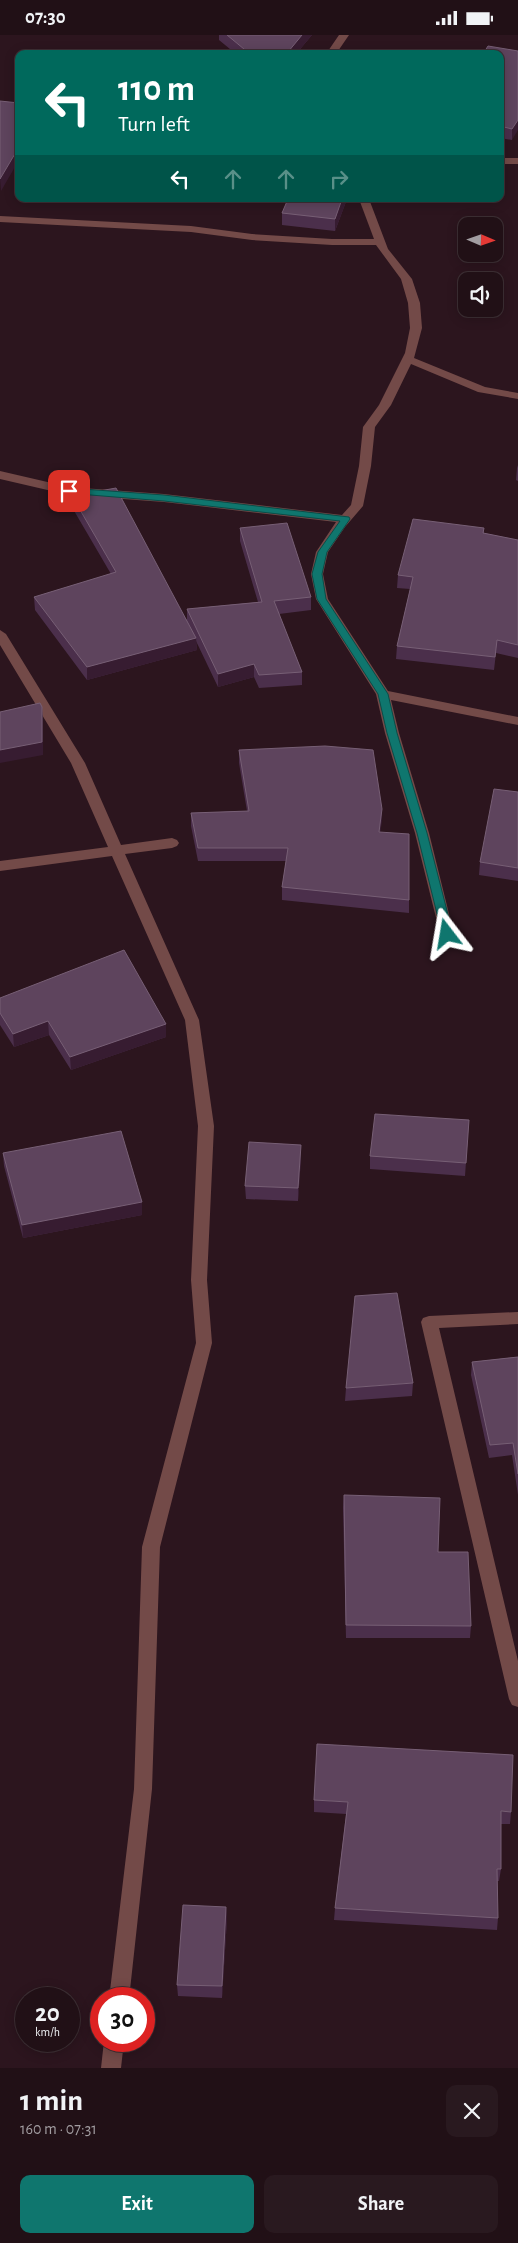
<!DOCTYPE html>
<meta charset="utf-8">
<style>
:root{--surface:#211016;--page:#29191f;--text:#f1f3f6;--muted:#a29da1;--line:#3e3035;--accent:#0f766e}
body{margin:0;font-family:"Alegreya Sans",sans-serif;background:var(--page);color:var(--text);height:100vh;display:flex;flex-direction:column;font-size:19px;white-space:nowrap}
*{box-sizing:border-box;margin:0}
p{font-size:16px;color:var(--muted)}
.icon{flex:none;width:28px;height:28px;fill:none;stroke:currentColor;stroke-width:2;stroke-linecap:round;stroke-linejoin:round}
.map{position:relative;height:2033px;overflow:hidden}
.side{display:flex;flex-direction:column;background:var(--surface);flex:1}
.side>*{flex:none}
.guide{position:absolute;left:15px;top:15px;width:489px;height:152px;border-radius:10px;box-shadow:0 2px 12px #0003,0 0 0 1px var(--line);background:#00695c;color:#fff;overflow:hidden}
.needle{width:32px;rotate:92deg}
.tools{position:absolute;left:458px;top:182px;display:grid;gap:10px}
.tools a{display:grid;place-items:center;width:45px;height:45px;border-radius:10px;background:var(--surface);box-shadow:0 2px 12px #0003,0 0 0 1px var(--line);font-size:25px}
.speed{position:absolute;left:15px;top:1952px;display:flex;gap:10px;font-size:25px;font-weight:700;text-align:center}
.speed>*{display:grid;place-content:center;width:65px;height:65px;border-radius:50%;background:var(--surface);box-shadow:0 2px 12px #0003,0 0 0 1px var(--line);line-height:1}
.speed small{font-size:12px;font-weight:400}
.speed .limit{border:8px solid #d22;background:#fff;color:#111}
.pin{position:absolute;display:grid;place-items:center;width:42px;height:42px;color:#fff;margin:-21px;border-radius:10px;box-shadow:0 2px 8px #0006}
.me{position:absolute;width:55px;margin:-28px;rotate:346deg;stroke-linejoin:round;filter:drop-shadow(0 0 4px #0008)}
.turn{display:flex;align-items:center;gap:18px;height:105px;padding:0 20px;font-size:22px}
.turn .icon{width:65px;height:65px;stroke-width:2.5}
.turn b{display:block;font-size:35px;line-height:42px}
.lanes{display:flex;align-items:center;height:48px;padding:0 20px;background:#0003;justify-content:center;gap:25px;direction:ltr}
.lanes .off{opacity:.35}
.round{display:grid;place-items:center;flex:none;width:52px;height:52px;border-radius:10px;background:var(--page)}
.overview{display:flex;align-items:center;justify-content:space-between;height:85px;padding:0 20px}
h1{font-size:30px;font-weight:700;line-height:38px}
.cta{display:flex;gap:10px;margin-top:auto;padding:10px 20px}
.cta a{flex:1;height:58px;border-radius:10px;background:var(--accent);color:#fff;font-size:20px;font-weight:700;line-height:58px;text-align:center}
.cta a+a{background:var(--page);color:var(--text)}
.status{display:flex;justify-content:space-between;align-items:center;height:35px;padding:0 25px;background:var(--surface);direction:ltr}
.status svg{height:14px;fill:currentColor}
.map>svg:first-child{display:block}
</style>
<div class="status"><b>07:30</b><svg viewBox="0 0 49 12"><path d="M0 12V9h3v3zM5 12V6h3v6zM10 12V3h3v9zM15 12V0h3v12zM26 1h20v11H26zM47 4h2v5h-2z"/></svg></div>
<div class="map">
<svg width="518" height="2033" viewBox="0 0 518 2033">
<rect width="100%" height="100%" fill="#2c151e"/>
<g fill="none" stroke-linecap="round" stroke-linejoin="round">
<path fill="#734a48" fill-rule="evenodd" d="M339 0H349L336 19H326Z
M500 123H518V129H500Z
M359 164H369L388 214 412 244 420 268 422 293 414 323 485 352 518 358V364L478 357 411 329 391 370 375 392 371 431 363 471 345 492 328 517 323 539 328 564 388 656 518 682V690L391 665 399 698 429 798 454 899 452 902H442L440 899 415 798 385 698 376 659 316 564 311 539 316 517 336 487 164 467 69 460 0 444V436L69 452 164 459 342 480 351 470 359 431 363 392 379 370 405 318 410 293 408 268 401 244 376 210H332L252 205 191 197 0 187V181L191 191 252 199 332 204H374Z
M0 595 6 599 85 728 121 810 172 803 177 805 179 808 177 811 172 813 125 819 199 985 214 1091 207 1245 212 1308 160 1512 152 1754 129 1964H109L134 1754 142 1512 196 1308 191 1245 198 1091 185 985 112 821 0 836V826L108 812 71 728 0 610Z
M518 1277V1289L439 1293 518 1626V1672L512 1670 509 1664 421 1287 423 1283 429 1281Z
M104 2006H124L121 2033H101Z"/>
</g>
<path fill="#4b2f4b" d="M219 0H312L296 19H236L219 5Z
M518 16 512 105 500 103V19Z
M288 164H347L335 196 282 190V178Z
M518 430V446L516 445 517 433Z
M72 461 187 585V574L258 567 240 506V493L311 562V575L279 579 302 637V650L259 653 254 642 218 652 196 606 197 615 87 645 35 575 34 562 111 539 73 474Z
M484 493V498L518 505V623L496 618 494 635 396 624 397 611 410 554 397 553 398 540Z
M239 715 382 774 380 798 409 865V878L282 865V852L286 826H198L191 791V778L247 776 239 728Z
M518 757V846L479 840 480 827Z
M0 963 166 989V1002L71 1035 49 1000 14 1012 0 990Z
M469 1085 465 1141 370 1134V1121Z
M3 1118 142 1180 23 1203 4 1131Z
M301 1123 298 1166 246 1164 245 1151Z
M518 1322V1460L512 1420 489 1423 471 1340 472 1327Z
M413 1348 412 1361 345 1366 346 1353Z
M344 1460 438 1517 471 1591 470 1603H346L343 1473Z
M314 1765 511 1777 510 1789H501V1834L499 1846H497L498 1883 497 1895 334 1885 335 1873 346 1779 314 1777Z
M226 1872 227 1884 222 1963 178 1961 177 1950Z"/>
<path fill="#371c31" d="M302 0H312L296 19H282Z
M518 85V95L512 105V94Z
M19 112V125L1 156 0 144Z
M342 164H347L335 196V184Z
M196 603 197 615 87 645V632Z
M254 629V642L218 652V639Z
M42 672 43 685V720L0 728V715Z
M382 774V787L378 810 379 797Z
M48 986 49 1000 14 1012 13 999Z
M166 989V1002L71 1035 70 1022Z
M301 1110V1123L298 1166V1153Z
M142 1167V1180L23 1203 22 1190Z
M226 1872 227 1884 222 1963V1951Z"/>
<path fill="#5e445d" stroke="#775f75" d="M227 0H302L288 17 282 19H250Z
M488 11 518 16V85L512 94 500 91V19H483Z
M0 66 19 68V112L0 144Z
M288 164H342L335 184 282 178Z
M116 453 196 603 87 632 34 562 116 537 72 461Z
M413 484 484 493 483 498 518 505V610L497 605 495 622 397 611 413 542 398 540Z
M287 488 311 562 274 566 302 637 259 640 254 629 218 639 187 574 262 567 240 493Z
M40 668 42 672V707L0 715V677Z
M325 711 373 715 382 774 379 797 409 799V865L282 852 288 813H198L191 778 249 776 239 715Z
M494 754 518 757V833L480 827Z
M124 915 166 989 70 1022 48 986 13 999 0 978V963Z
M375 1079 469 1085 466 1128 370 1121Z
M121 1096 142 1167 22 1190 3 1118Z
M249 1107 301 1110 298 1153 245 1151Z
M397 1258 413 1348 346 1353 355 1261Z
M518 1322V1439L513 1408 490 1410 472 1327Z
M344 1460 440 1463 438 1517H468L471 1591 346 1590Z
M317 1709 513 1720 511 1777 501 1776V1834H497L498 1883 335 1873 348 1767 314 1765Z
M183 1870 226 1872 222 1951 177 1950Z"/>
<path fill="#0f766e" stroke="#0a4d48" d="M69 453 164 460 349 482 350 484 327 517 322 539 326 564 388 659 397 698 427 798 453 899 451 901 447 903 442 899 417 798 387 698 378 659 317 564 312 539 318 517 340 486 164 466 66 458V454Z"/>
</svg>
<div class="tools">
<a><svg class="needle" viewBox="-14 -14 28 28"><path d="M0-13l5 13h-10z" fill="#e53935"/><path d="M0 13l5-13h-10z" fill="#a29da1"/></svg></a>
<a><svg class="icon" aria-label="sound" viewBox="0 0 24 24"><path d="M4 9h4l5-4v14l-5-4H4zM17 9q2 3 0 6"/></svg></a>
</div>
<div class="speed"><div>20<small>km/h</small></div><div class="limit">30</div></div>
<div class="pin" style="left:69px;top:456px;background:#d93025"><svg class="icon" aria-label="arrive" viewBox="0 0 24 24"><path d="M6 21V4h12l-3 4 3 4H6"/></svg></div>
<svg class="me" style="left:447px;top:899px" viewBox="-20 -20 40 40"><path d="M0-17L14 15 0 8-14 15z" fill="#0f766e" stroke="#fff" stroke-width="4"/></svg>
<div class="guide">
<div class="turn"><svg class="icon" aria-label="left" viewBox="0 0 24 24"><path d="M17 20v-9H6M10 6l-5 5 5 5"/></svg><div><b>110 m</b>Turn left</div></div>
<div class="lanes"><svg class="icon" aria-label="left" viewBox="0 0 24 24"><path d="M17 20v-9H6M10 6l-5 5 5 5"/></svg><svg class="icon off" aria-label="ahead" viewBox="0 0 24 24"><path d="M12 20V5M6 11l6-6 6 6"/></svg><svg class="icon off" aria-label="ahead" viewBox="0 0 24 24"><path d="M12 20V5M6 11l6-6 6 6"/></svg><svg class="icon off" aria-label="right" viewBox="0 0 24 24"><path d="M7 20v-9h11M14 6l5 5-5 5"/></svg></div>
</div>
</div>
<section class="side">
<div class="overview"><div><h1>1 min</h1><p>160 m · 07:31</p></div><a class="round"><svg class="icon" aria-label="close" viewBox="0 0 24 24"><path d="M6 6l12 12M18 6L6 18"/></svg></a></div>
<div class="cta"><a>Exit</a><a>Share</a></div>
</section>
